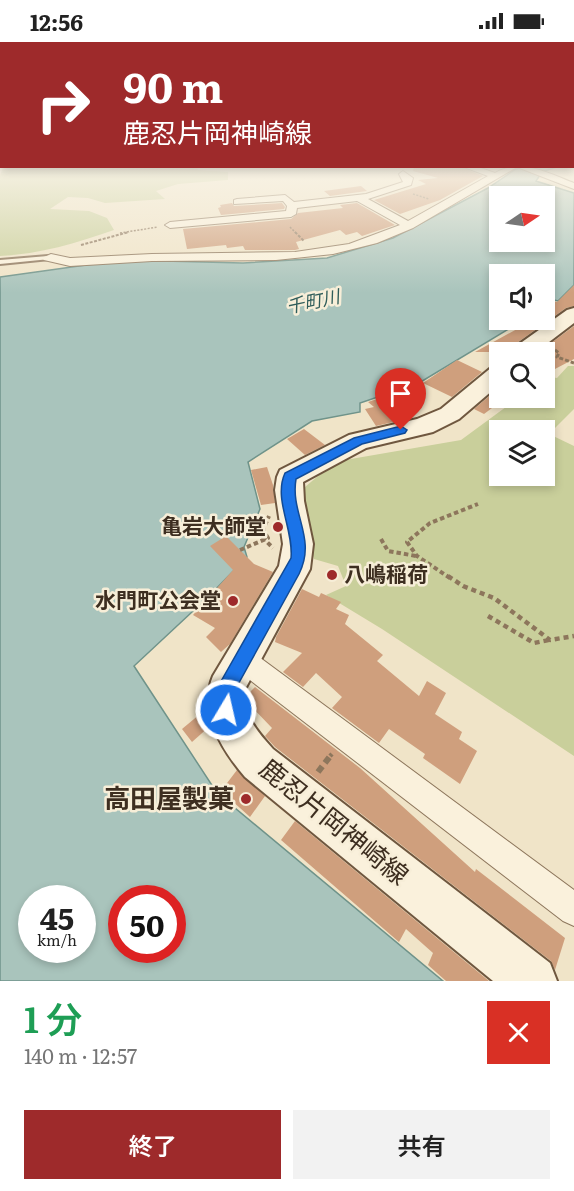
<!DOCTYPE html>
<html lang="ja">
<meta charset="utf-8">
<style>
:root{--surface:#fff;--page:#f2f2f2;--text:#222;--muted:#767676;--accent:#9e2a2b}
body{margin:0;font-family:Literata,"Noto Sans JP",serif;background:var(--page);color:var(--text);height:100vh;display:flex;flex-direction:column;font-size:22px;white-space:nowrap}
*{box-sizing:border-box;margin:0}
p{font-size:20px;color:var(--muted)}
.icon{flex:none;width:33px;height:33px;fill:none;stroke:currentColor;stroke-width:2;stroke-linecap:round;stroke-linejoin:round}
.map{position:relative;height:939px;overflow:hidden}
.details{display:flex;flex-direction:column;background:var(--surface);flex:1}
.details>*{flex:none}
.guide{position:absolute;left:0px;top:0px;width:574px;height:126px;box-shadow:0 3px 9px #0003;background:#9e2a2b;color:#fff;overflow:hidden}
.needle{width:39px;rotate:77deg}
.controls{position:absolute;left:489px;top:144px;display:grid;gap:12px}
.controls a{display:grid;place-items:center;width:66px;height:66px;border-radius:0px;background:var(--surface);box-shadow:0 3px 9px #0003;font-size:30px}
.speed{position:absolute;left:18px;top:843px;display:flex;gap:12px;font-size:30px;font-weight:700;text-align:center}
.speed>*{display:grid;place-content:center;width:78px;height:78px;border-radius:50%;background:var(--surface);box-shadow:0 3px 9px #0003;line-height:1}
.speed small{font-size:15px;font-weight:400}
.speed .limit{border:9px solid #d22;background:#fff;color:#111}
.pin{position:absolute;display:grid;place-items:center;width:51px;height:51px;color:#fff;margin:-62px -26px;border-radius:50% 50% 50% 0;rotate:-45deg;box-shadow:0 0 6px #0007}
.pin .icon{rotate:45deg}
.me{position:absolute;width:66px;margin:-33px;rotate:9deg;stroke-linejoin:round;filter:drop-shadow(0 0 4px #0008)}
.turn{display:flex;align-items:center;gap:21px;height:126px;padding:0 24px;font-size:27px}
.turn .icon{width:78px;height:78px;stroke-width:2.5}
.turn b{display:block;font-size:42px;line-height:51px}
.round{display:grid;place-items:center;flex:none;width:63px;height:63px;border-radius:0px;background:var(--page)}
.headline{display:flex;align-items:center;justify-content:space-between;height:102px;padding:0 24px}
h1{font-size:36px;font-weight:600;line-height:45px;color:#1e9e55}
.primary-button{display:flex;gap:12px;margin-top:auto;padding:12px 24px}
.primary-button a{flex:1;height:69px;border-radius:0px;background:var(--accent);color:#fff;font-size:24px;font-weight:600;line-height:69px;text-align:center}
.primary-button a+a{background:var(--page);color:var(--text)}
.status{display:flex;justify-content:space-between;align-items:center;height:42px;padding:0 30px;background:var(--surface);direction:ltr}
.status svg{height:16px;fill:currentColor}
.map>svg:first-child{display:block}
</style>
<div class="status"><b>12:56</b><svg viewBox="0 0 49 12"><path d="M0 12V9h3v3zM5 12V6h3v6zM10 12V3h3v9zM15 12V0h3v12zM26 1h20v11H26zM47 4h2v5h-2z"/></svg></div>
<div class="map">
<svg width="574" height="939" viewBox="0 0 574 939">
<rect width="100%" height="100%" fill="#f0e4c8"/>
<path fill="#c9cf9b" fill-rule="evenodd" d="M4 124 197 125 198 128 228 130V138L178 142 156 149 165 157 105 161 88 156 68 155 50 167 89 169 107 176 114 188C76 201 41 212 0 214V133Z
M568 324H574V367L549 392 574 404V714L382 587 326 553 346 544 338 524 314 517 300 468 305 445 318 434 345 418 461 398 518 356H544L545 334 557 336ZM500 388H544V434H500Z"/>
<path fill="#a9c4bc" stroke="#6f938a" stroke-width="1.5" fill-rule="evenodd" d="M523 125H557L538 131 540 133 536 139 574 151V243L558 259 550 257 545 261 544 232H500V278H523L520 280 419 341 360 361V370L312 379 248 420 260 467 244 505 247 515 207 556 134 624 217 751 443 939H0V235L122 218 243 221 327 216 393 196 488 146 516 127ZM500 154H544V200H500ZM32 856H82V908H32ZM122 856H172V908H122Z"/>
<path fill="#cf9f7d" d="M414 124H459L483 134 440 158 400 172 374 158 426 142 418 138 438 136 413 129Z
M361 144 367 149 330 154 324 149Z
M232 161 234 164 282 161 285 165 284 167 221 173 218 166 221 165 220 163Z
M357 161 395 183 362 194 357 190 346 193 340 188 296 200 299 207 295 208H245L243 204 227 206 226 203 187 207 183 187 291 177 298 171 343 166 340 163Z
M574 243V264L566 266 514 303 511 310H475L526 282 521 280 525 278H544V262L550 258 557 260Z
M574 284V317L555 327 544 321V310H539Z
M457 318 482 330 452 355 423 341Z
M500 345V360L484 372 474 367Z
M395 351 413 368 395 374 398 379 376 384 365 367 374 365 368 360Z
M304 387 325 403 305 413 287 397Z
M267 425 273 443 275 461 261 463 251 428Z
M226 494 254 522 273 530 230 602 221 610 206 595 215 586 193 573 233 528 210 504Z
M302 547 319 555 321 551 341 560 336 567 349 573 345 582 383 613 377 619 419 654 427 639 446 651 435 672 462 690 459 697 477 709 460 742 423 716 425 712 389 687 379 701 332 666 342 655 316 631 303 645 283 630 302 611 275 600 276 595Z
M255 645 360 726 475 830 476 827 565 896 555 928 551 919 275 705 265 694 272 686 248 661 247 653Z
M200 672 210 684 192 700 182 687Z
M237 728 265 754 250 775 221 749Z
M295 779 489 939H446L428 923 433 911 406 887 399 900 281 798Z"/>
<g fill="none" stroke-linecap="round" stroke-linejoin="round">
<defs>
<path id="service" d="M48 214 51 216 50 217 0 222V218Z"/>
<path id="minor" d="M461 124H475L495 131C521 116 548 131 574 141V147L517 125 413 186 377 201 333 212 276 218 152 219 70 224 44 218 42 216 51 212 70 216 152 212 295 210 349 202 400 183 357 159 297 166 296 172 291 175 170 186 165 183 170 180 286 169 287 164 283 159 234 162V158L237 157 285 153 294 160 366 152 403 140 399 132 403 129 413 136 411 143 368 157 408 179 488 134Z
M242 606 251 609 574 848V884L563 879 233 625 230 617 233 609Z"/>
<path id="secondary" d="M574 266V281L536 310H513L515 305 567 268Z
M500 323V342L459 377 433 390 366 406 303 440 304 459 313 502 310 527 244 649C246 677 255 687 273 707L550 921 557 939H493L245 735C222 708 198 670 213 634L279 524 283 502 275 448 277 435 280 428 349 393 417 377 441 367 492 325Z"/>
</defs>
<use href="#service" stroke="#8d765c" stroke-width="4"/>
<use href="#minor" stroke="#8d765c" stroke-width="2"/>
<use href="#secondary" stroke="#6f573f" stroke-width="4"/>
<path stroke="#8d765c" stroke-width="1.5" stroke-dasharray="2 1.5" stroke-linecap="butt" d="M413 152 429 157
M290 185 296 191
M120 191 158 185"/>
<path stroke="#8d765c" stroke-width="2" stroke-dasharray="3 1.5" stroke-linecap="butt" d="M295 190 304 199
M81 203 129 190"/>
<path stroke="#8d765c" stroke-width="3" stroke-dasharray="4 2" stroke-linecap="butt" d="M555 308 559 311 557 315 574 321"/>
<path stroke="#8d765c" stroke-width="4" stroke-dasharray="4.5 3" stroke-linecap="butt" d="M257 490 273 506
M381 497 388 509 416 514
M240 508 268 496 263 488 269 474
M450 536 417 514 407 500 430 481 478 462"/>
<path stroke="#8d765c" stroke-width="4.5" stroke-dasharray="5 4" stroke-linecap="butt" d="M448 534 463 544 494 556 550 598 574 594
M488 574 534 601 549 598
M330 714 332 712"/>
<path stroke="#8d765c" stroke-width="6" stroke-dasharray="7 4.5" stroke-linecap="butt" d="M318 730 331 713"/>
<use href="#service" fill="#faf1dc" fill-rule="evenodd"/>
<use href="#minor" fill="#faf1dc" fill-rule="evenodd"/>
<use href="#secondary" fill="#faf1dc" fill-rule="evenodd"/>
</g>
<linearGradient id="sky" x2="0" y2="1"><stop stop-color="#8fbad6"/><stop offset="0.47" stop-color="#f8f3e6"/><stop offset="1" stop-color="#f8f3e6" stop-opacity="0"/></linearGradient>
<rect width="574" height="251" fill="url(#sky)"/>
<path fill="#1a73e8" stroke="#114b97" stroke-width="1.5" d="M401 384 407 388 405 391 362 402 296 437C290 472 317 496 299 532L235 648V668L233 674 226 676 220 674C216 664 216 650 220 641L291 516C294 488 273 457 285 431L354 396Z"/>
<g fill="#9e2a2b" stroke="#f7eed8" stroke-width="2">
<circle cx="278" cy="485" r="6"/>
<circle cx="332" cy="533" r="6"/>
<circle cx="233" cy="559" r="6"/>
<circle cx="246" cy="757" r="6"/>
</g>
<g text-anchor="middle" stroke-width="5" stroke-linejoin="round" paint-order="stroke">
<g font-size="18" font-style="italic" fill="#2f5d5a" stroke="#f7eed8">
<text transform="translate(313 260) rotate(-12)" y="6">千町川</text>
</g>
<g font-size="21" font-weight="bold" fill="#3d2e20" stroke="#f7eed8" text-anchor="end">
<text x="266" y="492">亀岩大師堂</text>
<text x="344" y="540" text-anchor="start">八嶋稲荷</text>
<text x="221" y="566">水門町公会堂</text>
</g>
<g font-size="26" font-weight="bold" fill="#3d2e20" stroke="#f7eed8" text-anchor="end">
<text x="234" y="766">高田屋製菓</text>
</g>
<g font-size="26" fill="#3d2e20" stroke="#f7eed8">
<text transform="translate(334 780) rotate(39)" y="9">鹿忍片岡神崎線</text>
</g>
</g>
</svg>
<div class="controls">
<a><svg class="needle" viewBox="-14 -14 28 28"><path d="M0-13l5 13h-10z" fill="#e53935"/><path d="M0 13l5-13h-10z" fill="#767676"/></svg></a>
<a><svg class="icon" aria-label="sound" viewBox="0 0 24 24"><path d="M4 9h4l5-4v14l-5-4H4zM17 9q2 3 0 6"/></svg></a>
<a><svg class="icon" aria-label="search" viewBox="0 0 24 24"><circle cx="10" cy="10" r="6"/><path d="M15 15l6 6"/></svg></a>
<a><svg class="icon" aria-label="layers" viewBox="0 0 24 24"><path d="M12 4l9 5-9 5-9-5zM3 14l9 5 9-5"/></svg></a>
</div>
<div class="speed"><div>45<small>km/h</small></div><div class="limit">50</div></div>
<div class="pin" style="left:401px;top:388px;background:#d93025"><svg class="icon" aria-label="arrive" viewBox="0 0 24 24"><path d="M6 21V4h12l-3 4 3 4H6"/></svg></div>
<svg class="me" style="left:226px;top:668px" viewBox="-20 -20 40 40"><circle r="17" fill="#1a73e8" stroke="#fff" stroke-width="3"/><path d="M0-11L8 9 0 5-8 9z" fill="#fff"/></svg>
<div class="guide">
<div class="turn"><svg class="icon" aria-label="right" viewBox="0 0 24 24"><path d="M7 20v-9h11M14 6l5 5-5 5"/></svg><div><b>90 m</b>鹿忍片岡神崎線</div></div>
</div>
</div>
<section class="details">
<div class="headline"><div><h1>1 分</h1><p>140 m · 12:57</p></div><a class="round" style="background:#d93025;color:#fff"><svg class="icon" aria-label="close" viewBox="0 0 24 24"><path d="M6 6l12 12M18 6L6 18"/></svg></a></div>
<div class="primary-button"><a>終了</a><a>共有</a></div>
</section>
